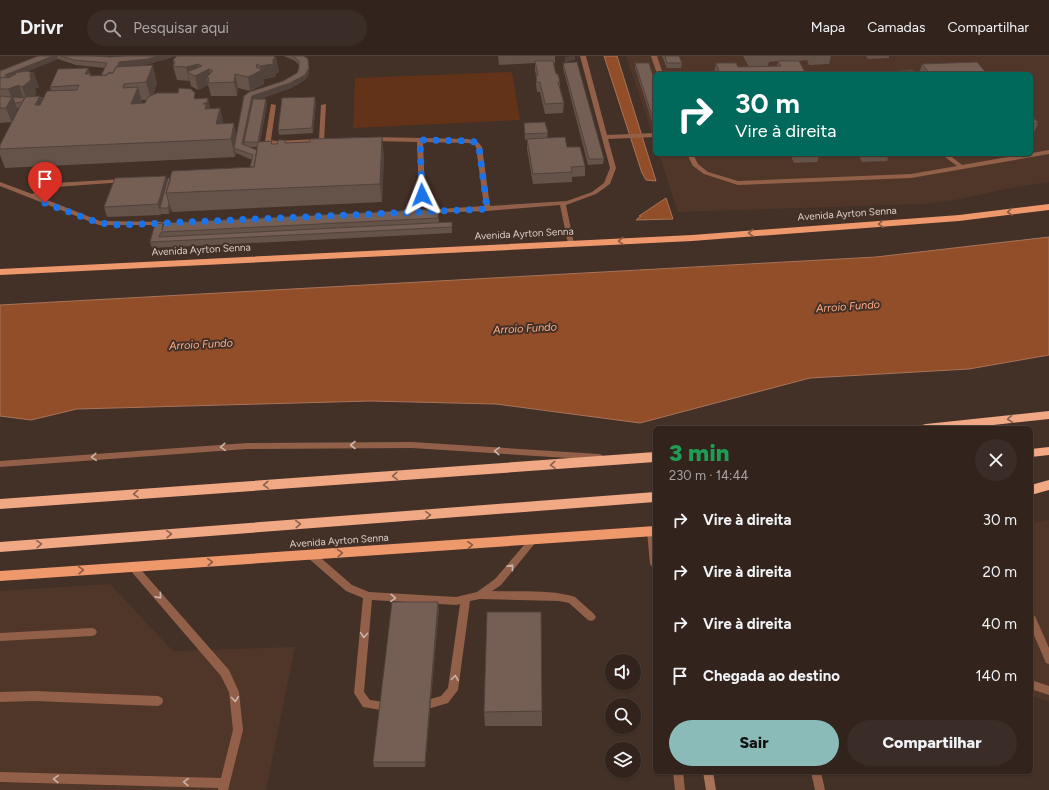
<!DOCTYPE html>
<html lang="pt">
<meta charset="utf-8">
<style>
:root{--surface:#32241d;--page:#3a2c26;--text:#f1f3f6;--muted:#a8a4a4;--line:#4d413b;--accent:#8bbbb9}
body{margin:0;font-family:Figtree,sans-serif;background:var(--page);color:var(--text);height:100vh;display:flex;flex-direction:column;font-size:15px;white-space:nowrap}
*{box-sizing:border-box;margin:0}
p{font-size:13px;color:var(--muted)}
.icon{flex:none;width:22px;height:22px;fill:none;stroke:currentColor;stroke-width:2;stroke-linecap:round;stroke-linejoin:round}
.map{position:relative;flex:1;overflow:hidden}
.drawer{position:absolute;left:653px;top:370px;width:380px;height:348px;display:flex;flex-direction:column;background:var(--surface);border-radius:6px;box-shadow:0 1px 3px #0004,0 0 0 1px var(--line)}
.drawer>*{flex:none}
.banner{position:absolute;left:653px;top:16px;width:380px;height:84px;border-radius:6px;box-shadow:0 1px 3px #0004,0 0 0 1px var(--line);background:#00695c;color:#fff;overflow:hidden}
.controls{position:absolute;left:605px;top:598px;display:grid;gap:8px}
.controls a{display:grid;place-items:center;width:36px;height:36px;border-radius:50%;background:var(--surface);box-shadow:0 1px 3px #0004,0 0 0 1px var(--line);font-size:20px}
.pin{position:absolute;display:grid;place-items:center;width:34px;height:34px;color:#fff;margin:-41px -17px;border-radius:50% 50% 50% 0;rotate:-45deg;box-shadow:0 0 4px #0007}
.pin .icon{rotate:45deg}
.me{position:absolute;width:44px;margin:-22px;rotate:358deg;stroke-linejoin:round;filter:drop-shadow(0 0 3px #0008)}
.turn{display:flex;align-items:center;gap:14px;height:84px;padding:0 16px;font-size:18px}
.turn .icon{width:52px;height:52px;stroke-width:2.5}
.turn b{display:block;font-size:28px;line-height:34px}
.round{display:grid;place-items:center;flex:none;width:42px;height:42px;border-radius:21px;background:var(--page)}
.head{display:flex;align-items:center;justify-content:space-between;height:68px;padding:0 16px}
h1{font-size:24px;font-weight:800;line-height:30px;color:#1e9e55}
.action{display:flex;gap:8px;margin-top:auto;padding:8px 16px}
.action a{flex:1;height:46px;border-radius:24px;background:var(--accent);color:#111;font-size:16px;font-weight:800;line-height:46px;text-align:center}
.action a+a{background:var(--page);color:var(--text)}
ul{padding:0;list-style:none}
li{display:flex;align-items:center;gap:12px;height:52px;padding:0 16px}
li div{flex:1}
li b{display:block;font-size:15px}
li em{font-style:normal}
header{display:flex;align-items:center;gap:24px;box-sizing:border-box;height:56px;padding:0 20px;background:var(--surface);border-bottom:1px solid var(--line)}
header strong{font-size:19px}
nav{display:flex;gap:22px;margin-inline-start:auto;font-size:14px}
.search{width:280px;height:36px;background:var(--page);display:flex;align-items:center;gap:10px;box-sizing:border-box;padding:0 14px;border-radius:22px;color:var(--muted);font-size:15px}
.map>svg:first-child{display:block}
</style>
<header>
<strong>Drivr</strong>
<div class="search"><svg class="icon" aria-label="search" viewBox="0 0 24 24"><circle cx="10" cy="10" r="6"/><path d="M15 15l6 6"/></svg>Pesquisar aqui</div>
<nav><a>Mapa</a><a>Camadas</a><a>Compartilhar</a></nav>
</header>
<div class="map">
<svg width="1049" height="734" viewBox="0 0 1049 734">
<rect width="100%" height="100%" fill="#433027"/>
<path fill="#503629" d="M626 0H1049V126L1010 132 961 143 922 148 678 156 659 98H1031V18H655V86Z
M1049 464V646L1031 639V467Z
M110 528 173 595 295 591 266 734H0V535Z"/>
<path fill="#623219" d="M512 16 520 64 353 72 355 22Z"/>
<path fill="#924d29" stroke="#a87459" d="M604 0H617L656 125 646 124 642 117Z
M666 142 673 163 636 164 641 160H639Z
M1049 181V299L969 313 810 322 640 367 496 348 370 345 77 353 31 364 0 360V249L876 201Z"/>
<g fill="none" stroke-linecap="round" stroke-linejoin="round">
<path fill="#a87459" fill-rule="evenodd" d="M703 716H713L716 734H706Z"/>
<path fill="#926048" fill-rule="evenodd" d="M580 0H586L607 79 655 77V81L608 83 616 112 610 128 596 138 566 149 574 188 573 189H569L568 188 560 149 487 155 425 157V155L427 154 484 150 476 91 474 88 468 87 423 86 425 139 422 141 419 139 417 86 373 85 370 83 373 81 468 83 478 86 482 91 490 150 567 145 592 136 604 127 610 112Z
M651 0H657L663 18H657Z
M271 48 276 49 271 84 275 85 319 83 321 49 326 48 324 86 275 89 266 86 265 85Z
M1049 94V98L911 122 738 129 704 118 693 110 687 98H693L698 108 708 116 738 125 911 118 957 110 941 98H948L962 109Z
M123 123 126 125 125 126 56 131 37 140 100 165 166 166 169 168 168 169H99L0 130V126L32 138 55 127Z
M412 386 599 398 602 399 603 401 602 403 599 404 412 392 247 393 0 411V405L247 387Z
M533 480 536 482 537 484 536 486 501 529 492 535C517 536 552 533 575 541L594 558 596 561 594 564 591 565 588 564 569 547 559 545 480 543 470 545 458 634 448 647 431 652 427 650 426 647 427 644 441 640 448 632 460 548 456 549 372 544 364 636 370 644 385 646 386 649 385 652 381 654 363 651 354 637 363 542 346 535 308 502 306 499 308 496 311 495 314 496 352 529 369 536 456 541 477 536 495 523 530 482Z
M133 507 136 508 229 614 239 636 243 674 228 734H218V732L0 726V716L221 722 233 674 229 636 221 620 130 514 128 511 130 508Z
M1031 559 1035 560 1049 592V608L1046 607 1031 572Z
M92 572 95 573 97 576 95 579 92 580 0 585V577Z
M1031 624 1049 630V639L1031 633Z
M35 635 158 640 162 642 163 645 162 648 158 650 35 645 0 646V636Z"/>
<path fill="#926048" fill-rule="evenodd" d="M651 472 655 474V512L652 511 650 508 647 475 648 473Z
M673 716H683L685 734H675Z
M811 716H821L825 734H815Z"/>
<path fill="#ef986c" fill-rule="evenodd" d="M1049 148V154L959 165 692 185 0 219V213L692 179 959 159Z
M655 470V480L0 525V515Z"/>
<path fill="#f1a885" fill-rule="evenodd" d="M1049 355V363L966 372H920L922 369 926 368Z
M1049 391V399L1031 401V393Z
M655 396V406L0 453V443Z
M1049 424V434L1031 439V429Z
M655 436V446L0 496V486Z"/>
</g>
<path fill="#655249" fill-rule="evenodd" d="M38 0H93L110 1 125 0H176L149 8 130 10 157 27 153 39 197 43 210 53 220 52 223 68 237 79 244 40 283 25 297 17 299 12V9L295 5 284 0H304L309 17 305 24 291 32 260 43 267 48 260 86 272 85V88H277L285 84 286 87 384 99 382 146 172 156 171 152 169 158H161V159L107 161 104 151 167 125 250 111 252 104 236 97 235 101 5 112 0 99V89L19 52H16L12 66 0 67V15ZM58 3 76 9 105 12 101 20H91L88 12 50 31 51 35 44 42 34 40 36 38 35 32 39 31 28 15ZM141 44H146L145 47 142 48ZM250 91H258L257 94Z
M274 0 276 2 279 16 276 17 275 21 263 23 264 28 250 35 238 32 237 40H211L208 29 198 34 191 30 190 25 177 24 173 10 174 9 173 4Z
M498 0H555V7H553L556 18 560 26V33L564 47 563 57 545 58 540 36H537L536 28V19L535 15V7L499 9Z
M662 0H679L682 7 681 12H667Z
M743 0H831L829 8 809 9 807 4 799 5 806 18H714L716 7 738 11 777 10 778 5 769 6 768 10 749 11Z
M866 0H889V2L868 3Z
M563 7 604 103 603 108 588 109 563 12Z
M635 7 655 26V75L635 12Z
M922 8 987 18H919Z
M316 46 313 77 279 79 278 74Z
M1031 59 1038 67 1032 81H1031Z
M524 67 548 77 547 82 567 91 585 110V120L572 121V126L533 128 527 93V83L525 84Z
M790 98H889L887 105 862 106 858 98 819 100 817 106 794 107Z
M438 153 439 167 452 166V177L152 192 150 186 163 167V169Z
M439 551 425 711H374L373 706Z
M542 655V670H485L484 656Z"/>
<path fill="#52423c" d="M53 0H57L58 3 17 20 16 18 14 17 15 21 7 24 5 19Z
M158 0H176L149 8 121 11 108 32 119 6Z
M273 0H274L275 3 276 2 279 16 276 17 275 21 263 23 264 28 250 35 248 21 256 11 257 8 258 16 261 14 260 10Z
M572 0H575V4L565 6V1Z
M308 3 309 17 305 24 291 32 253 45 243 93 242 88 252 40 290 27Z
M198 8 201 17 209 13 212 26 209 22 207 21 208 29 198 34 195 20 187 16 190 25H189L186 11Z
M153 9 157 27 151 44 146 26Z
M88 12 91 19V18L96 36 85 18Z
M34 17 39 31 35 32 36 38 27 45 22 31 30 18Z
M235 18 238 32 237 40 234 26Z
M19 29 24 43 15 47 18 55 12 66 6 52 12 42 8 33Z
M138 31 143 49 131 48Z
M40 40 46 58 35 49Z
M315 41 316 46 313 77 312 72Z
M208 42 212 60 209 71 203 48Z
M266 43 267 48 259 91 258 86Z
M220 52 224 70 216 68Z
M234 67 238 85 234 92 236 97 235 101 231 83Z
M382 81 384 99 382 146 380 128Z
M166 120 169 130 160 152 161 158V159L158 148Z
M169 147 171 152 169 158 168 152Z
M438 546 439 551 425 711V706Z"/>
<path fill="#755f55" stroke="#52423c" d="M38 0H53L5 19 9 21 8 22 6 21 0 22V15Z
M61 0H93L110 1 125 0H158L148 3 119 6 118 10 116 11 113 17H108L107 19 101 20 107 7 74 4Z
M177 0H274V1L276 2 273 3V8L260 10 257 8 256 11 262 14 248 21 235 18 234 26 208 27 209 22 207 21 213 15 209 13 195 20 187 16 202 10 198 8 186 11 173 10 175 6 173 4Z
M293 0H304L308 3 309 12 305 19 290 27 252 40 242 88 257 94 254 111H250L253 99 234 92 244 40 249 36 283 25 297 17 299 12V5Z
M665 0H679L682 7H667Z
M535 5H553L556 18H558L560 26H558L564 47 545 48 540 26 537 27 536 19H538Z
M778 5H799L806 18H720L716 7H736L738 11 781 10Z
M577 6 604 103H589L563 7Z
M977 6 987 18H930L922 8Z
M635 7H649L655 26V69Z
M153 9 146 26 124 28 123 32 138 31 131 48 145 47 148 41 157 37H178L179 32 191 33 195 37 194 43 208 42 207 46 203 48H206L205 53 220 52 216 68 234 67 231 83 0 93V89L25 41 40 40 35 49H40L47 35 77 34 79 29 50 31 58 13 88 12 85 18H91L90 20 107 19 108 17H113L116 11Z
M913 14 916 18H901L899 15Z
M26 15 34 17 30 18 31 24 22 31 19 29 8 33H0V22L6 21 8 22 16 18 14 17Z
M869 16H883L885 18H870Z
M0 40 12 41 6 52H0Z
M13 41 25 42 22 46 15 47Z
M315 41 312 72 278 74 282 42Z
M41 42H44L42 45Z
M253 43H266L258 86H244Z
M1031 59 1038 67H1031Z
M545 66 548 77 525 78 524 67Z
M382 81 380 128 166 137 172 115 254 111 258 86 272 85 271 88H277L278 84H285V87L310 86V83Z
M565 81 567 91H580L585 110 571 111 572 116 533 118 527 83Z
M166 120 158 148 104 151 115 122Z
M168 122H171L166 137 169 147 168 152H160Z
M438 153V162L161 176 159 181 452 166V171L150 186 155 168 163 167 162 174 164 167Z
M392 546H438L425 706H373Z
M487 556H541L542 655 484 656Z"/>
<defs><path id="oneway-chevron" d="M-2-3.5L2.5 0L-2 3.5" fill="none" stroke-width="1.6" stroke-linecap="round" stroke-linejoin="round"/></defs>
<g stroke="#885a43">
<use href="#oneway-chevron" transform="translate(1010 156) rotate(173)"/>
<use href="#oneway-chevron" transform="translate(881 168) rotate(176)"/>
<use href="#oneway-chevron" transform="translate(751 177) rotate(176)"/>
<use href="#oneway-chevron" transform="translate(621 185) rotate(177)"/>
<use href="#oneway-chevron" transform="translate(470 489) rotate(-4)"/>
<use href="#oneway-chevron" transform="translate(340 497) rotate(-4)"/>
<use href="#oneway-chevron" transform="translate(210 506) rotate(-4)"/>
<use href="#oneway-chevron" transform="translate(81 514) rotate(-4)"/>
</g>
<g stroke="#89604d">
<use href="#oneway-chevron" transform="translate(1010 363) rotate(174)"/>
<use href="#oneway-chevron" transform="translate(553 409) rotate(176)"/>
<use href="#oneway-chevron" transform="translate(395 420) rotate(176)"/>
<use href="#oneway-chevron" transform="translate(266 429) rotate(176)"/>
<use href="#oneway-chevron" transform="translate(136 438) rotate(176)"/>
<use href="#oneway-chevron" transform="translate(428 459) rotate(-4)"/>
<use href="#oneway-chevron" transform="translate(298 468) rotate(-4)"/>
<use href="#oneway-chevron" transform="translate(169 478) rotate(-4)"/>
<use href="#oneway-chevron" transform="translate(39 488) rotate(-4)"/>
</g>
<g stroke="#cab4aa">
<use href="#oneway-chevron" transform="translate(353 389) rotate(180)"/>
<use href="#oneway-chevron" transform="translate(223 391) rotate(176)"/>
<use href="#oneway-chevron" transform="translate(497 395) rotate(-176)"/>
<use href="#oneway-chevron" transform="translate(94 401) rotate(176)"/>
<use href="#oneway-chevron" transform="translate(511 511) rotate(-50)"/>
<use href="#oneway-chevron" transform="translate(159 540) rotate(49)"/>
<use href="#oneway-chevron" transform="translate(393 542) rotate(4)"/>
<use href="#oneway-chevron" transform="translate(364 579) rotate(95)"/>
<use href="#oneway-chevron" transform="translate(455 622) rotate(-82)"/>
<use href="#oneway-chevron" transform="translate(235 643) rotate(85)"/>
<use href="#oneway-chevron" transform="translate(56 723) rotate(-178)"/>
<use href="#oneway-chevron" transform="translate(186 726) rotate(-179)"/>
</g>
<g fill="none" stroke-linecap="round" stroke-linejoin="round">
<path stroke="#1a73e8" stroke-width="7" stroke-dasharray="0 12.6" d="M45 147 99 167 119 169 487 153 479 91 476 86 468 85 420 84 422 139"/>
</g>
<g text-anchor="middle" stroke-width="4" stroke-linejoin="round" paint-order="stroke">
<g font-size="10" fill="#dcd0ca" stroke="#433027">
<text transform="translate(847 157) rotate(-4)" y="4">Avenida Ayrton Senna</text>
<text transform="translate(524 177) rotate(-3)" y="4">Avenida Ayrton Senna</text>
<text transform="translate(201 193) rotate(-3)" y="4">Avenida Ayrton Senna</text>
<text transform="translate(339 484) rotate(-4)" y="4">Avenida Ayrton Senna</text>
</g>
<g font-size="11" font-style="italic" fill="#fdac86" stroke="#433027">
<text transform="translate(848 250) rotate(-4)" y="4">Arroio Fundo</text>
<text transform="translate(525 272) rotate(-3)" y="4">Arroio Fundo</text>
<text transform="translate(201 288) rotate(-3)" y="4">Arroio Fundo</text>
</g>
</g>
</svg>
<div class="controls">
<a><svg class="icon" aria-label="sound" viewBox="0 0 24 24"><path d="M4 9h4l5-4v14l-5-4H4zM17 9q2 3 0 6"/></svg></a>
<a><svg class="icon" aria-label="search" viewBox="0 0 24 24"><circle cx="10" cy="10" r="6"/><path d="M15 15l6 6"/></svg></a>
<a><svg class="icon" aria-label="layers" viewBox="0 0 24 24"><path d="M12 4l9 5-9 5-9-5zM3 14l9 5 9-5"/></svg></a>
</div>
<div class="pin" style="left:45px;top:147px;background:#d93025"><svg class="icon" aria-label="arrive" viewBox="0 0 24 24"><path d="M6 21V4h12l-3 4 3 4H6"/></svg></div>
<svg class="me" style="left:422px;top:139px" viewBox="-20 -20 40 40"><path d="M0-17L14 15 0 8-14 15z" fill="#1a73e8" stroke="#fff" stroke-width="4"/></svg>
<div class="banner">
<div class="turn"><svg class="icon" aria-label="right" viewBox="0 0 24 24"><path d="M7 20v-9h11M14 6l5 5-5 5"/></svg><div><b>30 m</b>Vire à direita</div></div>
</div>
<section class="drawer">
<div class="head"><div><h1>3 min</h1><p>230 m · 14:44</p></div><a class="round"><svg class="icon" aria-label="close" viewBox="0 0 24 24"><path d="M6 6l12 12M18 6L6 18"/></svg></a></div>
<ul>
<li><svg class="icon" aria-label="right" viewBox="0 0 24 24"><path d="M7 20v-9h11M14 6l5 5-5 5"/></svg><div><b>Vire à direita</b></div><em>30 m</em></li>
<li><svg class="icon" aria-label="right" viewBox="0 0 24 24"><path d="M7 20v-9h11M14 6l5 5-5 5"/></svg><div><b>Vire à direita</b></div><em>20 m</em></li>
<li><svg class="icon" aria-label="right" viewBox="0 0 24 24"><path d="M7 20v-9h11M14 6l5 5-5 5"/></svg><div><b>Vire à direita</b></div><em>40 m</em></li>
<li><svg class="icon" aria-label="arrive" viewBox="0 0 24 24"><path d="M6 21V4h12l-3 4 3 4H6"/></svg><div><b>Chegada ao destino</b></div><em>140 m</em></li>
</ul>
<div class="action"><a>Sair</a><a>Compartilhar</a></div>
</section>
</div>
